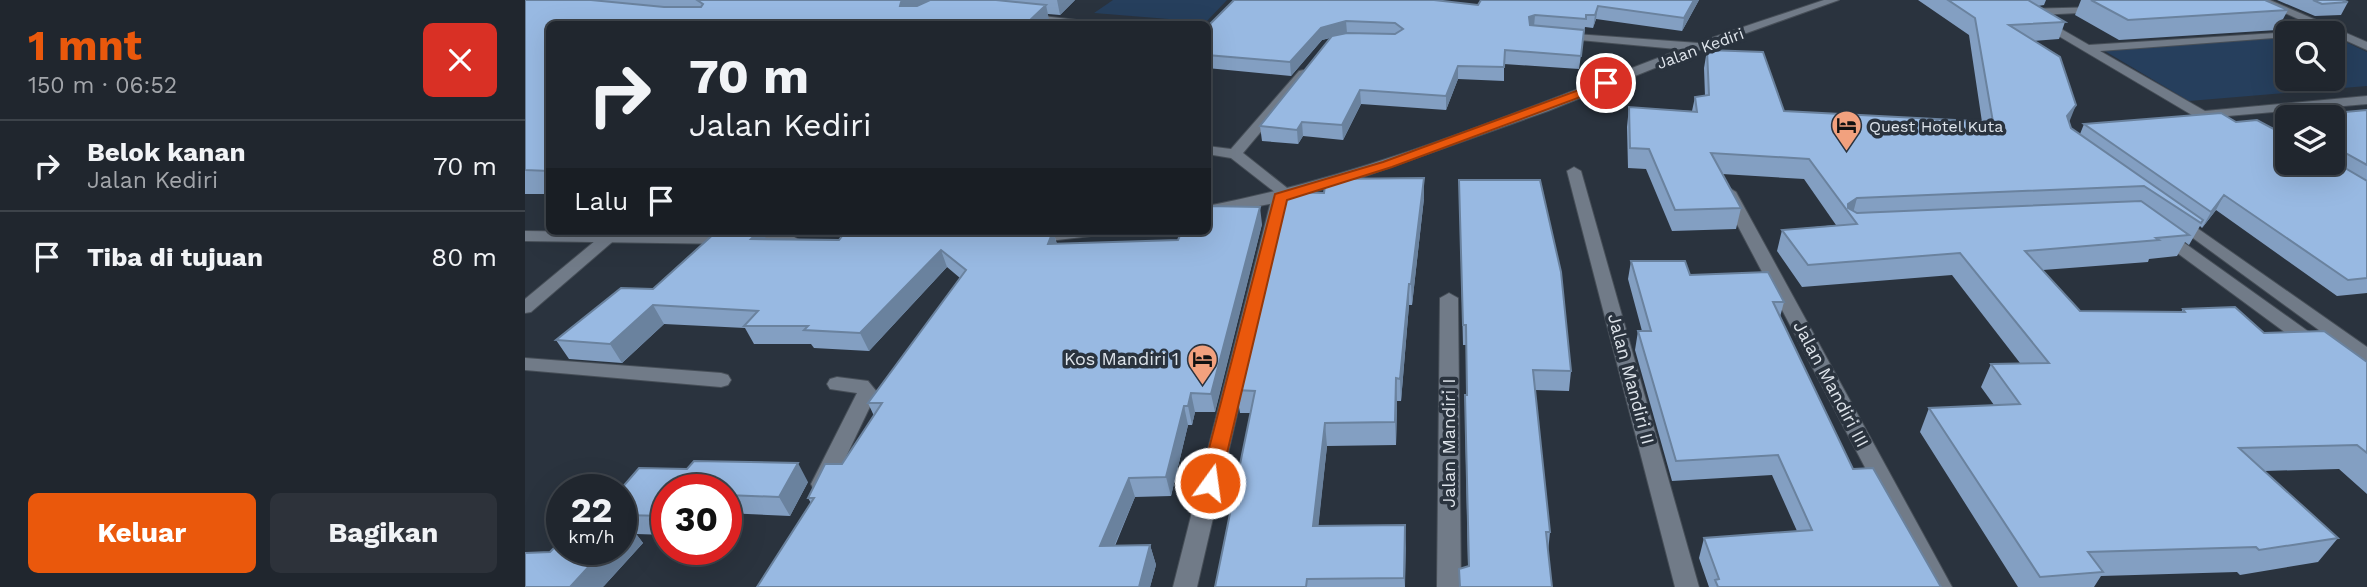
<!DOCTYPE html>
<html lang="id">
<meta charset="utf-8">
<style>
:root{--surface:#20262e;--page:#2d323a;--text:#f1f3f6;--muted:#a2a5aa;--line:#3d434a;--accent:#ea580c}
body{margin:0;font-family:"Work Sans",sans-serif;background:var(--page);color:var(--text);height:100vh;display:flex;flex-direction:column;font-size:26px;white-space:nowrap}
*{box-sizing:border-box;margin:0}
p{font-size:23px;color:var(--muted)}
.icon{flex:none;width:38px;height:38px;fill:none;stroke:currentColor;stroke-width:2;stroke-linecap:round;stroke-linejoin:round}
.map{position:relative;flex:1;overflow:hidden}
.side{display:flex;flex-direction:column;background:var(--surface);width:525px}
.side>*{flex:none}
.hud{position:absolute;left:21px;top:21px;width:665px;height:214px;border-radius:10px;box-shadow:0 7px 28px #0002,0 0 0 2px var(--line);background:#20262e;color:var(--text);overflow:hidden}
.controls{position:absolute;left:1750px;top:21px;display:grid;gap:14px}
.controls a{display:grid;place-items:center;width:70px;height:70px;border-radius:10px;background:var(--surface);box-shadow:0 7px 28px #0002,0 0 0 2px var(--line);font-size:35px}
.speed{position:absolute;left:21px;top:474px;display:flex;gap:14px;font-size:35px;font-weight:700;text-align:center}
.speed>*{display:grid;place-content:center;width:91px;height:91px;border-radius:50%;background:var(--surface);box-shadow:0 7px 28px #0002,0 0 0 2px var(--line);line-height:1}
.speed small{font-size:18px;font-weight:400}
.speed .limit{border:10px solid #d22;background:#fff;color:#111}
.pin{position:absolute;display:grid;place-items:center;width:60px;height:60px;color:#fff;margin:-30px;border:4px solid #fff;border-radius:50%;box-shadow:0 2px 7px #0007}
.me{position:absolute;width:77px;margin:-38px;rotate:14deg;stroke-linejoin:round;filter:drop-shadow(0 0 5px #0008)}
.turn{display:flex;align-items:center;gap:24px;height:147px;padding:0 28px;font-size:32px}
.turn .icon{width:91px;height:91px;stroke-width:2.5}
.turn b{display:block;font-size:49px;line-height:60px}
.then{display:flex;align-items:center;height:66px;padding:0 28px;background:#0003;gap:14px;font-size:26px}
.round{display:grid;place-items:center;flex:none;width:74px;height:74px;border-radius:10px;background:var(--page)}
.overview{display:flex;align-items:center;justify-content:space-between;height:119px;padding:0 28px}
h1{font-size:42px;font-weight:700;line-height:52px;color:var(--accent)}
.button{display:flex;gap:14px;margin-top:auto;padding:14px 28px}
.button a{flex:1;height:80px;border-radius:10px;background:var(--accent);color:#fff;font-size:28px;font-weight:700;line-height:80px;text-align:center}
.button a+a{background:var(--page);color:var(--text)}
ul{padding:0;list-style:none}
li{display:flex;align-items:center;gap:21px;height:91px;padding:0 28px;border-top:2px solid var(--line)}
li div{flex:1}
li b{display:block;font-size:26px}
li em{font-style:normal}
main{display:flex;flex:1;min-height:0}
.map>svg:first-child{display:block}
</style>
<main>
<section class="side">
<div class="overview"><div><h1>1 mnt</h1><p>150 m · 06:52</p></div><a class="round" style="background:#d93025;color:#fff"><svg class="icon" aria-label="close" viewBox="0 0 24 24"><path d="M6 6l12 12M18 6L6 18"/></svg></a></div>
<ul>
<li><svg class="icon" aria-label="right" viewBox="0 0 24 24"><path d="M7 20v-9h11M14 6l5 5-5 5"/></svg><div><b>Belok kanan</b><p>Jalan Kediri</p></div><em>70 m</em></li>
<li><svg class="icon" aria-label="arrive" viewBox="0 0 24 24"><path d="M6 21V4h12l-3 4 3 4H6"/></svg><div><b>Tiba di tujuan</b></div><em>80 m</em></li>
</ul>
<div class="button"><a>Keluar</a><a>Bagikan</a></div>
</section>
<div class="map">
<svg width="1842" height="587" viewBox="0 0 1842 587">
<rect width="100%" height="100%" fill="#2a333e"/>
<path fill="#263f5d" d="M588 0H702L681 22 569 13Z
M1808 36 1842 52V86L1664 101 1578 50 1762 37V79H1808Z"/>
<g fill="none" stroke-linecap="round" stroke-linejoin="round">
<defs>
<path id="minor" d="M1473 0H1486L1501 9 1578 7 1579 9 1574 12 1512 15 1564 45 1766 32 1762 33V37L1575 51 1680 111 1842 96V104L1668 119 1667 115Z
M1731 0H1745L1842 42V50Z
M501 14 560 21 566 24H536L497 19V15Z
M1037 33 1173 43 1179 47 1173 51 1033 38V34Z
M778 70 782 71V77L718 153 771 195 762 199 672 587H648L747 197 751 193 706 158 682 154V146L706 149 774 71Z
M1049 167 1056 171 1174 587H1150L1042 171Z
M1203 187 1211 192 1427 587H1403L1195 192Z
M1652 214 1842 347V362L1835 360 1646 222 1644 219 1646 216Z
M1638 230 1644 232 1798 342 1800 346 1798 350H1784L1632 238 1630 235Z
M82 231H100L6 312 0 313V299Z
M924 293 933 298 936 587H912L915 298Z
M0 358 196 373 203 375 206 380 203 385 196 387 0 370Z
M312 377 343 381 352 392 308 484 305 490 297 492 289 490 286 484 332 393 305 389 302 384 305 379Z"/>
<path id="secondary" d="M1299 0H1314L1177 49 1023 111 829 180 755 202 682 216V206C851 174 1008 105 1167 45 1211 29 1255 15 1299 0Z
M0 231 266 235 274 240 266 245 0 241Z
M525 231H574L566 236 507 243 499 238 501 235Z"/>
</defs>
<use href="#minor" stroke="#474f58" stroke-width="2"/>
<use href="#secondary" stroke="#474f58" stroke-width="2"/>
<use href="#minor" fill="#717b88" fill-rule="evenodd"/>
<use href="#secondary" fill="#717b88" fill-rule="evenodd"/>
</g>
<path fill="#839fc2" d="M0 0H550L535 15 523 14 24 24V194H0Z
M1174 0 1157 31 1071 19 1068 28 1060 27 1054 69 979 64V81L933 79 921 110 836 104 818 140 778 136 773 144 737 141 735 126 805 38 797 40 766 76 682 68V27L953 5Z
M1393 0H1521L1519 5 1513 6 1540 22 1534 39 1508 41 1546 128 1555 134 1559 124 1711 122 1751 130 1758 118 1762 117V163H1808V117L1842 110V293L1812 296 1691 210 1677 228 1675 226 1664 245 1660 242 1652 256 1624 259 1623 262 1518 270 1555 311 1656 312 1658 309 1739 333 1842 362V494L1814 469 1739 471 1813 538 1793 562 1715 575 1712 572 1576 576 1569 587H1493L1395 432 1404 408 1469 405 1456 387 1466 364 1495 363 1427 275 1277 287 1252 251 1257 230 1311 225 1279 179 1197 174 1216 208 1211 229 1147 231 1121 169 1103 168 1102 127 1104 107 1167 111 1170 97 1180 96 1179 68 1182 50 1259 111 1457 122 1444 35Z
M1556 0H1740L1763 10 1752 30 1594 40 1550 15Z
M1752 0H1817L1823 2 1816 15 1790 16Z
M934 180 1046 371 1044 391 1010 390 1025 532 1023 552 1027 587H934V569L943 566 940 415V395H942L941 345H938Z
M899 198 887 305H884L876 401H872L871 445 802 446 793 526 880 525V587H690L726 413H715L711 390Z
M737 224 690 412H670L667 425H663L646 496 610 497 590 546 625 545 631 565 625 587H232L286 503 283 498 317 464 349 416 343 403 435 278 422 267 344 351 289 348 286 344H229L220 328 139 324 97 363 44 359 31 340 128 289 241 239 314 240 528 231 532 244 653 240Z
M1106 261 1165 275 1259 302 1255 317 1328 469 1416 587H1184L1174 558 1179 538 1272 531 1247 475 1147 481 1110 350 1113 331H1117L1103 279Z
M283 482 265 516 201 513V490H142V535L111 534 118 543 78 587 96 550V490Z"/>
<path fill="#6a829e" d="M379 0H422L383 22 375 6 376 2Z
M532 0H550L535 15Z
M1169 0H1174L1157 31 1159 18Z
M521 5 525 24H501Z
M1073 6 1071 19 1068 28 1070 15Z
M1010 15 1009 27 1003 29 1004 17Z
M821 21 822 33 797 40 766 76 765 62 796 28Z
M933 66V79L921 110V96Z
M835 90 836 104 818 140 817 125Z
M1551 105 1543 125 1542 116Z
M777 122 778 136 773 144 772 130Z
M899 178V198L887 305 886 284Z
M1699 195 1691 210 1677 228 1686 212Z
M1332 198 1327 217 1321 209 1323 204Z
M735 207 737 224 690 412 686 394Z
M234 231H237L245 246 226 239Z
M517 231H528L533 248 528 262Z
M416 250 422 267 344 351 335 333Z
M884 284V305L876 401 875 379Z
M128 305 139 324 97 363 85 344Z
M871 378 872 401 871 445 870 422Z
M666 393 670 412 667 425 663 406Z
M659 406 663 425 646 496 641 477Z
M800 423 802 446 791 549 788 526Z
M273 463 283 482 265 516 254 497Z
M604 478 610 497 581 565 575 546Z
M104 524 118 543 78 587H45L79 550H96V532Z
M880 525 881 548 880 587 879 578Z
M625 545 631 565 625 587H614Z"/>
<path fill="#98b9e2" stroke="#6a829e" stroke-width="2" d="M0 0H66L139 7H176L178 4 172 0H379L376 2 375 6H392L405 0H471L521 5 501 24H24V171L0 170Z
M709 0H909L953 5 956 0H1169L1159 18 1073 6 1070 15H1061V19L1010 15 1004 17 1005 25 1059 30 1056 56 980 50 979 67 933 66 921 96 835 90 817 125 777 122 772 130 735 126 807 36 822 33 870 34 878 29 870 23 821 21 796 28 765 62 682 55V27Z
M1423 0H1503L1540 22 1484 25 1535 57 1551 105 1542 116 1546 128 1678 220 1676 223 1619 186 1332 198 1323 204V208L1332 213 1616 201 1664 235 1631 238 1634 240 1500 251 1555 311 1660 312 1658 309 1710 307 1739 333 1799 331 1842 362V453L1832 445 1714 448 1813 538 1734 550 1731 547 1563 552 1578 572 1515 577 1404 408 1495 404 1466 364 1524 363 1435 253 1283 265 1257 230 1332 224 1284 159 1186 153 1216 208 1150 210 1124 149 1105 148 1104 107 1172 112 1170 97 1184 95 1182 50 1238 52 1259 111 1468 122 1450 18Z
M1566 0H1740L1763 10 1603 20Z
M1788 0H1817L1823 2 1797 4Z
M1842 110V165L1808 146V117H1764Z
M1696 113 1711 122 1732 120 1762 136V163H1808V161L1842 181V278L1823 280 1699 195 1686 212 1559 124Z
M899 178 886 284H884L875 379 871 378 870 422 800 423 788 526 880 525 879 578 782 579 781 587H690L730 391 711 390 759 192 799 193 801 179Z
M934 180H1015L1036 272 1046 371 1008 370 1025 532H1021L1027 587H935L934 569 944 566 940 395H942L941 325H938Z
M682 206 735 207 686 394 666 393 663 406H659L641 477 604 478 575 546 625 545 614 587H232L289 498H283L300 464H317L357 403H343L441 270 416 250 335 333 279 330 283 326H219L233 311 128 305 85 344 31 340 96 288 128 289 192 231H234L226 239 314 240 321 231H528L523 244 653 240 657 231H682Z
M1106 261H1160L1165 275 1243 272 1259 302H1248L1328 469 1348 468 1416 587H1193L1190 580 1194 579 1179 538 1287 530 1253 455 1151 461 1113 331H1126Z
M169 461 273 463 254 497 201 495V490H142V516L96 515V490H95L114 468 162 469Z
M96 523 104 524 96 532Z
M37 540V550H79L45 587H65H0V553L25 552Z"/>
<path fill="#ea580c" stroke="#983908" stroke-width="2" d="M1081 80 1087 83 1085 86 867 167 762 200 695 483 692 488 685 490 678 488 675 483 750 194 858 162Z"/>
<defs>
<symbol id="hotel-pin" viewBox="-11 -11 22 30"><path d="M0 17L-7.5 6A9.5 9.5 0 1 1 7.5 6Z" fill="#f2a17e" stroke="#2a333e"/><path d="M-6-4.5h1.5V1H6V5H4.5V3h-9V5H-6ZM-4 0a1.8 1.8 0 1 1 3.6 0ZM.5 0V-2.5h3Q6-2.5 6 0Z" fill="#111"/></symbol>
</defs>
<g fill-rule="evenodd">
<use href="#hotel-pin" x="1304" y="108" width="35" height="47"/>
<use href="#hotel-pin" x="660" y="342" width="35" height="47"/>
</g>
<g text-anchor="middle" stroke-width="7" stroke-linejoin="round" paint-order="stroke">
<g font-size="16" fill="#dee4eb" stroke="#2a333e">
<text transform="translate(1175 48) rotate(-20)" y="6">Jalan Kediri</text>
</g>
<g font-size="16" fill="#dee4eb" stroke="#2a333e" text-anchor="start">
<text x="1344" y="132">Quest Hotel Kuta</text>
</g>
<g font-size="18" fill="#dee4eb" stroke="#2a333e" text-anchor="end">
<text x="654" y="365">Kos Mandiri 1</text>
</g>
<g font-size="18" fill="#dee4eb" stroke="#2a333e">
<text transform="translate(1106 379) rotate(75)" y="6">Jalan Mandiri II</text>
<text transform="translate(1306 384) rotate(62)" y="6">Jalan Mandiri III</text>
<text transform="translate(924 443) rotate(-90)" y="6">Jalan Mandiri I</text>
</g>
</g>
</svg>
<div class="controls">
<a><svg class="icon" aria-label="search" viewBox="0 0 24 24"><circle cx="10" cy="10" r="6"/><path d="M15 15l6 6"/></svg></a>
<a><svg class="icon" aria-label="layers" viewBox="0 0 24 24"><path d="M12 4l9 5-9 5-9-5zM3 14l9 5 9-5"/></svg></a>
</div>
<div class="speed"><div>22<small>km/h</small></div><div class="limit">30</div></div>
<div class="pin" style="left:1081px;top:83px;background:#d93025"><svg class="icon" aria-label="arrive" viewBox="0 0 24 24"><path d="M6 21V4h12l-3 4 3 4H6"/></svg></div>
<svg class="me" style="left:685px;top:483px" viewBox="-20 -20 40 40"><circle r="17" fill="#ea580c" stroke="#fff" stroke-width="3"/><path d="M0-11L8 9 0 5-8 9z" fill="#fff"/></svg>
<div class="hud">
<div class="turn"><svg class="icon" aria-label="right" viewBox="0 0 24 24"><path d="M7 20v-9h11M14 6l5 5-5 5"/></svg><div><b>70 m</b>Jalan Kediri</div></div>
<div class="then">Lalu<svg class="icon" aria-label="arrive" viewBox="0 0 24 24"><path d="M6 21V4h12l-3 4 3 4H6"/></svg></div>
</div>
</div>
</main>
